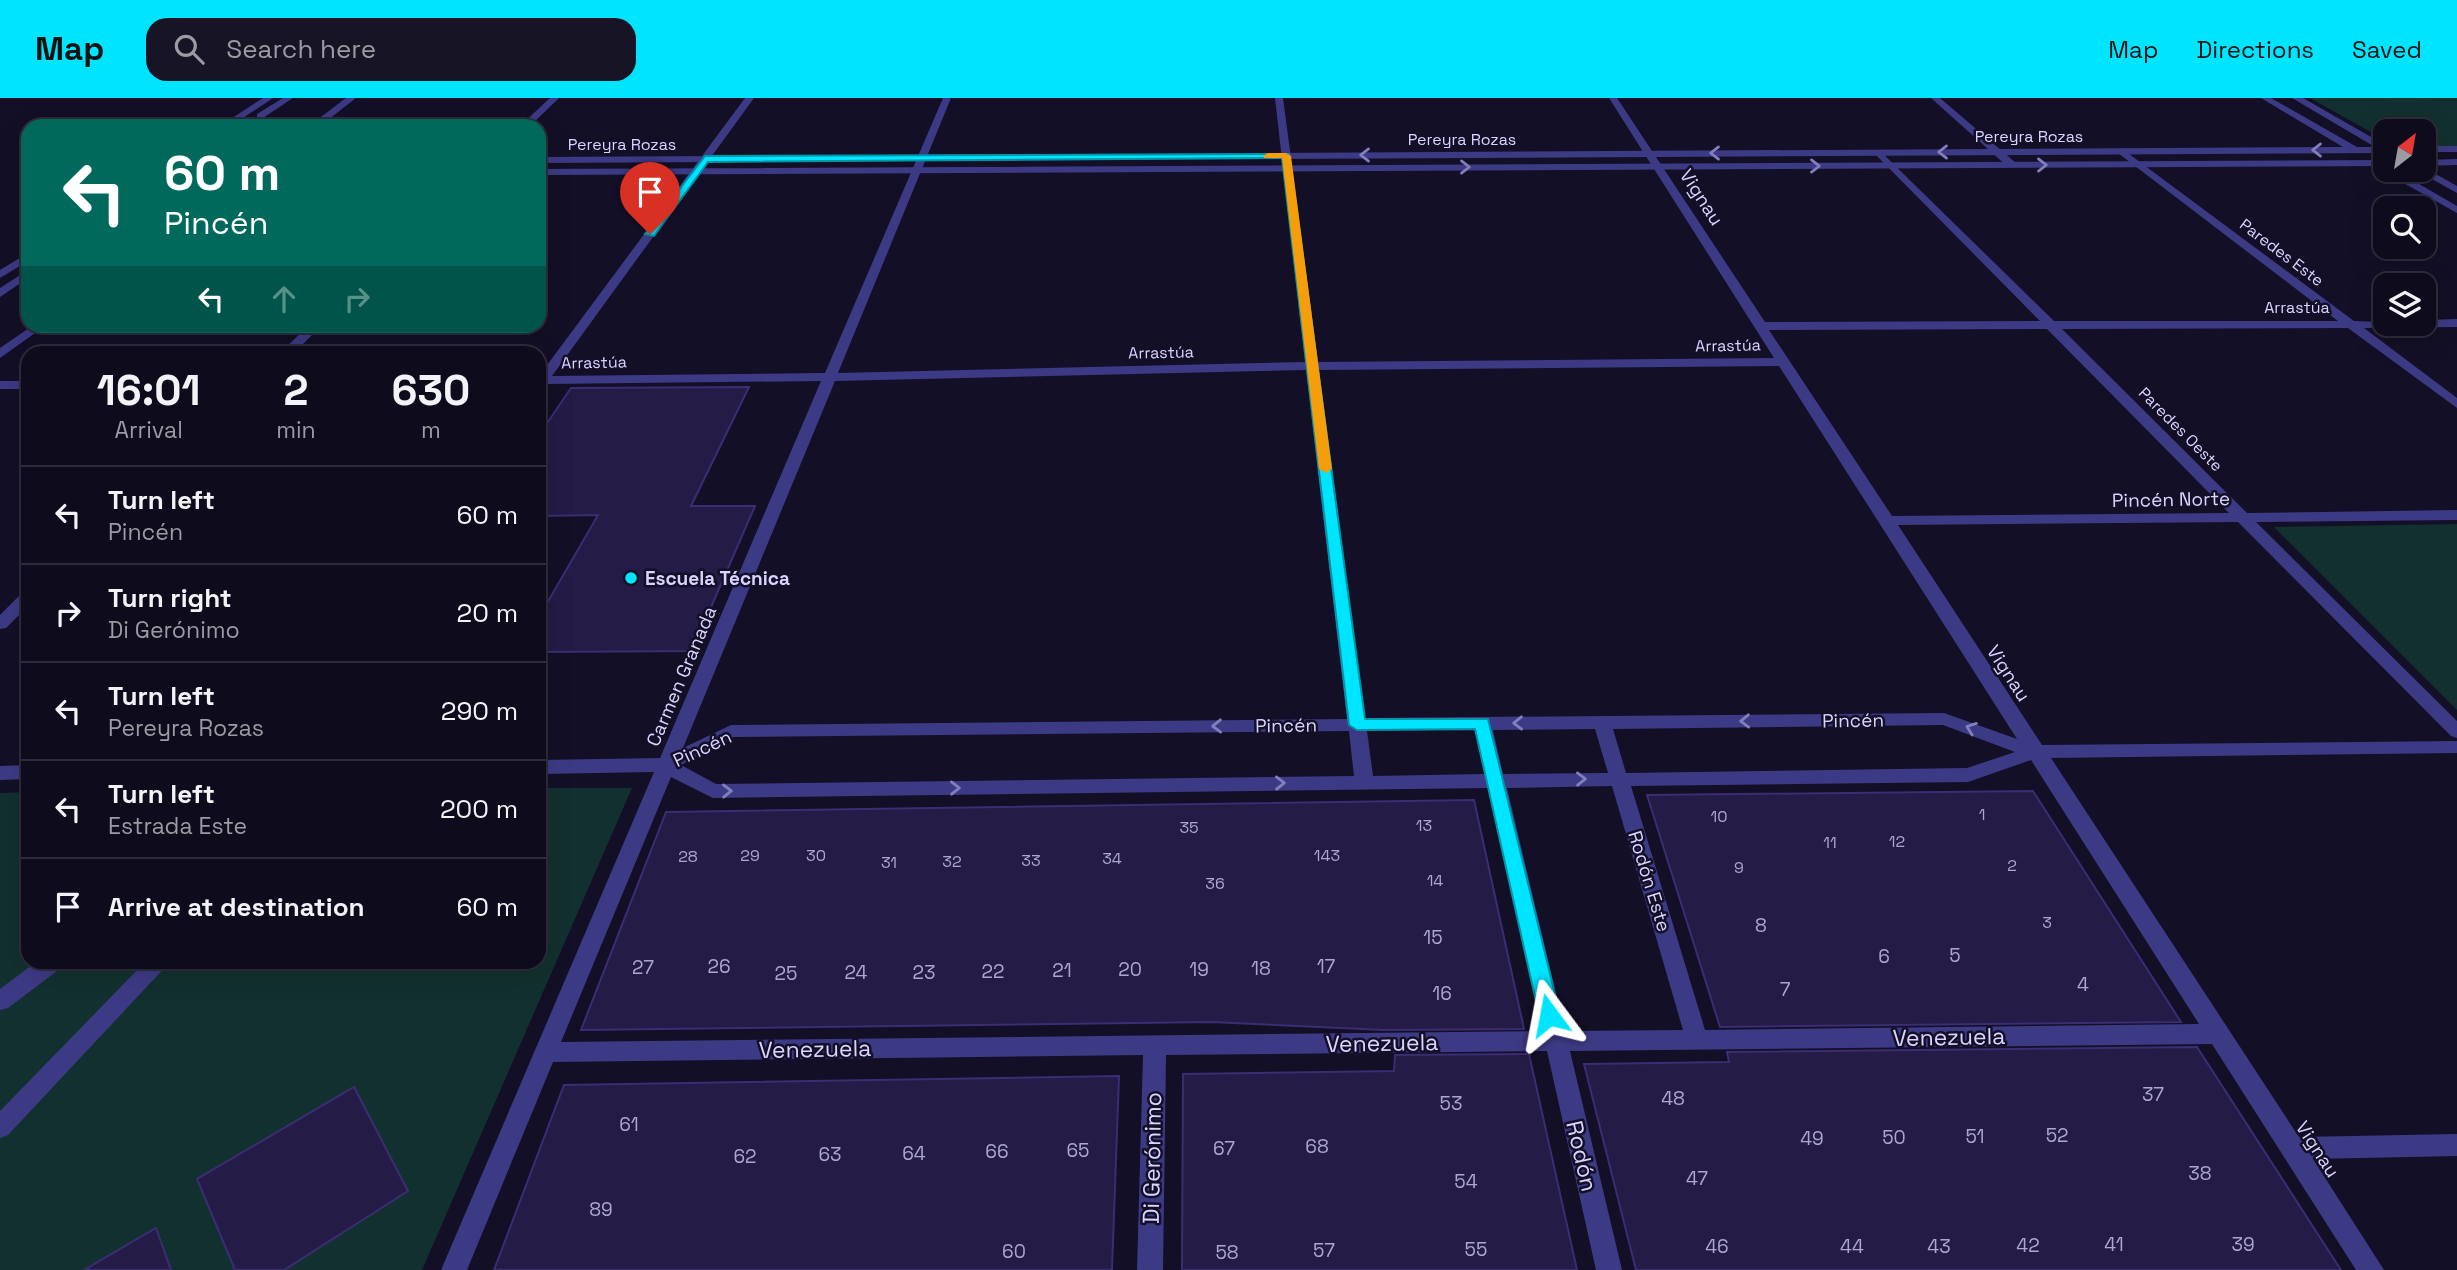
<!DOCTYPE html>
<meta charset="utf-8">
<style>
:root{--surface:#0e0b1c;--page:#171425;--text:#f1f3f6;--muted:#9b9ba3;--line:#2e2b3b;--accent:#00e5ff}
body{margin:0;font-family:"Space Grotesk",sans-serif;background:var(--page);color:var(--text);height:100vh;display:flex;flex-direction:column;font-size:26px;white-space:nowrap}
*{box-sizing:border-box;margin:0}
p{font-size:23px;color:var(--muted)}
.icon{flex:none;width:38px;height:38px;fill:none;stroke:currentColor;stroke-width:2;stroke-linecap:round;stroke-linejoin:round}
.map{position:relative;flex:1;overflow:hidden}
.sheet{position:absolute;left:21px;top:248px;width:525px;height:623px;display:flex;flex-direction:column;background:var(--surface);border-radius:21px;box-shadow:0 7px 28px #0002,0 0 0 2px var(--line)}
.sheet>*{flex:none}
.hud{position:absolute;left:21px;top:21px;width:525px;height:214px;border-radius:21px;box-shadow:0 7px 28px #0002,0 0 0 2px var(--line);background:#00695c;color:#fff;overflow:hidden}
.needle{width:46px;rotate:31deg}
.controls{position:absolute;left:2373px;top:21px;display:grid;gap:14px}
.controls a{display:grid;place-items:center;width:63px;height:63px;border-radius:14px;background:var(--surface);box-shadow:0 7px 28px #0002,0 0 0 2px var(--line);font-size:35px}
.pin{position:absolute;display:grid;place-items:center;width:60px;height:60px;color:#fff;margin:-72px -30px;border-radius:50% 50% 50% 0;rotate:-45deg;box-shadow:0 0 7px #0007}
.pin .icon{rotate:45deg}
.me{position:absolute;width:77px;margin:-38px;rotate:347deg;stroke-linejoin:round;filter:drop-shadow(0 0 5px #0008)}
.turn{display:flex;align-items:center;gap:24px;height:147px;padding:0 28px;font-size:32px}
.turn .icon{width:91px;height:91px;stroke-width:2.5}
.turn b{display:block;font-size:49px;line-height:60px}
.lanes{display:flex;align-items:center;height:66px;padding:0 28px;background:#0003;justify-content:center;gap:35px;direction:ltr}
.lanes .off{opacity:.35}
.eta{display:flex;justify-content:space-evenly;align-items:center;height:119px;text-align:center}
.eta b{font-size:42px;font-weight:800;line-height:49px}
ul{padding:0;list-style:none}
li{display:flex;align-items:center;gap:21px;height:98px;padding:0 28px;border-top:2px solid var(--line)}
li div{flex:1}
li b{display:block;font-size:26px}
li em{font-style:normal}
header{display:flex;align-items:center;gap:42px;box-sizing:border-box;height:98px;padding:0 35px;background:var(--accent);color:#111}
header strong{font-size:33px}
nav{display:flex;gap:38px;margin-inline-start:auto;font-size:24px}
.search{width:490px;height:63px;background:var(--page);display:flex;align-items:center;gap:18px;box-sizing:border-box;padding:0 24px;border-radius:21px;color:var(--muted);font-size:26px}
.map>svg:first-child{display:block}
</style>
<header>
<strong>Map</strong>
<div class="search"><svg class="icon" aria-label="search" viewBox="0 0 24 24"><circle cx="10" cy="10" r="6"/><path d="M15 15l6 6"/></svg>Search here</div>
<nav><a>Map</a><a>Directions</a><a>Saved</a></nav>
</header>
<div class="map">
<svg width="2457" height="1172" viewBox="0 0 2457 1172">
<rect width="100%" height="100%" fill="#130f26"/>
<path fill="#12302f" d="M2310 0H2457V49H2424V33H2385V42Z
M2457 426V612L2274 429Z
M539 690H632L422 1172H0V695L28 694V864H539Z"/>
<path fill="#241b47" stroke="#3b2d73" stroke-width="2" d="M749 289 691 408H755L692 553 539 554V519L598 417 539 418V337L571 290Z
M2033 693 2181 924 1720 929 1647 697Z
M1474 702 1524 931 1384 932 1211 924 581 932 666 714Z
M2197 949 2341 1172H1636L1584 966 1729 964 1727 954Z
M1529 956 1577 1172H1182L1183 976 1394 973 1395 957Z
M1119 978 1112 1172H494L564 987Z
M354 989 408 1093 284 1172H235L197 1081Z
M156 1130 171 1172H84Z"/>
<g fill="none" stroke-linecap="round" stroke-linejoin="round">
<path fill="#3d3a85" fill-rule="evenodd" d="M36 864H64L61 870 8 910 0 912V891Z
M145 864H170L8 1037 0 1040V1013Z"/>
<path fill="#3d3a85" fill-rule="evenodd" d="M346 0H356L320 28H309Z
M550 0H559L530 28H520Z
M745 0H754L552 278 825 275 943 0H951L838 275 1305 264 1275 0H1283L1318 264 1774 260 1609 0H1617L1765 224 2040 223 1876 57 1874 55 1879 52 2054 223H2338L2118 55V51L2121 50 2354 223 2424 226V222L2457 221V229L2364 230 2457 300V310L2348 230 2062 231 2247 415 2457 412V422L2256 424 2457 623V640L2451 638 2238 424 1898 427 2042 647 2457 643V655L2051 660 2299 1039 2457 1036V1058L2313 1061 2384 1172H2356L2212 946 1570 953 1622 1172H1596L1547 953 1166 957 1163 1172H1137L1143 957 553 964 467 1172H441L654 674 539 676V662L660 660 821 283 547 286 539 291V278ZM2047 231 2229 415 1892 418 1769 232ZM1779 268 2017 641 1944 615 1365 620 1319 272ZM1306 272 1347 621 731 627 683 650 835 283ZM1943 627 2015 654 1967 670 1626 675 1613 631ZM1595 631 1608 675 1503 676 1493 632ZM1475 632 1485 676 1373 678 1367 633ZM1349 633 1354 678 716 686 681 667 734 639ZM2031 662 2199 926 1705 932 1631 688 1968 684ZM671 679 713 700 1488 690 1542 933 561 944ZM1612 688 1683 932 1565 933 1507 690Z
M1931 0H1940L2016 65V69H2008Z
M32 228H45L0 260V250Z
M308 228H321L293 256H279Z
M0 283H28V291H0Z
M28 494V508L6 530 0 531V517L22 495Z
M28 667V681L0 682V668Z"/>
<path fill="#3d3a85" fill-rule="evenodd" d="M263 0H273L231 28H220Z
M283 0H293L263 20H257V16Z
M2261 0H2271L2357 49H2375L2292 0H2303L2385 47V55L539 65V59L2343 49Z
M2424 48H2457V54H2424Z
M2457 61V67L2424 68V62Z
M2385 62V68L539 77V71Z
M2385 70 2395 72 2457 108V115L2384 74Z
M2425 70 2457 88V95L2416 72Z
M28 155V163L0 180V172Z
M28 172V180L0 199V190Z"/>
</g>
<defs><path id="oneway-chevron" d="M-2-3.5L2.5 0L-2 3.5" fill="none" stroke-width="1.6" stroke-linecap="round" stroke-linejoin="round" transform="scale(1.75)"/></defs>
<g stroke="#837fbc">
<use href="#oneway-chevron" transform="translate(2317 52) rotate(180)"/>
<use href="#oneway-chevron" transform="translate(1943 54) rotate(180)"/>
<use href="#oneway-chevron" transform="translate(1715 55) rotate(180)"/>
<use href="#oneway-chevron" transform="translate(1365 57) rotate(180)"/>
<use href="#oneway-chevron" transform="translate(2042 67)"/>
<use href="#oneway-chevron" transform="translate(1815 68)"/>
<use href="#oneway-chevron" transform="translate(1465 69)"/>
<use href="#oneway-chevron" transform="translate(1745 623) rotate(179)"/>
<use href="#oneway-chevron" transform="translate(1518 625) rotate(179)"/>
<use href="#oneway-chevron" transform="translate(1217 628) rotate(179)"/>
<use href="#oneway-chevron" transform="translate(1971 630) rotate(-160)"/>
<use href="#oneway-chevron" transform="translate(1581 681) rotate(-1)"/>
<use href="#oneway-chevron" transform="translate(1280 685) rotate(-1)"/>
<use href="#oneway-chevron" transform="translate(955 690) rotate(-1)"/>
<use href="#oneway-chevron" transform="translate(727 693) rotate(-1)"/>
</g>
<path fill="#00e5ff" stroke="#0095a6" stroke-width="2" d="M1289 56 1365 621H1488L1560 917 1557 923 1549 926 1542 923 1539 917 1475 631 1357 632 1349 627 1282 60 708 64 654 138 645 136 705 58Z"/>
<path fill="#f59e0b" d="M1268 55H1286L1291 58 1332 371 1326 375 1319 371 1282 60H1264L1263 58Z"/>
<circle fill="#00e5ff" stroke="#130f26" stroke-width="2.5" cx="631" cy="480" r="7"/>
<g text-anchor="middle" stroke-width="5" stroke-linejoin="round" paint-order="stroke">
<g font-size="16" fill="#d9d4ff" stroke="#130f26">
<text x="2029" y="44">Pereyra Rozas</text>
<text x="1462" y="47">Pereyra Rozas</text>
<text x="622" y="52">Pereyra Rozas</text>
<text transform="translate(2282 154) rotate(37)" y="6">Paredes Este</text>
<text x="2297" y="215">Arrastúa</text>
<text transform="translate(1728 247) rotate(-1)" y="6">Arrastúa</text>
<text transform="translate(1161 254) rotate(-1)" y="6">Arrastúa</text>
<text transform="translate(594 264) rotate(-1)" y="6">Arrastúa</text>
<text transform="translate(2181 331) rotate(45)" y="6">Paredes Oeste</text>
</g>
<g font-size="16" fill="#aca6d1">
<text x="1982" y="722">1</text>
<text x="1719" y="724">10</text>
<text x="1424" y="733">13</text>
<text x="1189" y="735">35</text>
<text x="1897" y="749">12</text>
<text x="1830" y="750">11</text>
<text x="750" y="763">29</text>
<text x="816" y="763">30</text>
<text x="1327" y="763">143</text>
<text x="688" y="764">28</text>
<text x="1112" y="766">34</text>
<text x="1031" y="768">33</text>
<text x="952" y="769">32</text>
<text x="889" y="770">31</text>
<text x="2012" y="773">2</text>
<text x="1739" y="775">9</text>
<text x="1435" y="788">14</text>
<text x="1215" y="791">36</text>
<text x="2047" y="830">3</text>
</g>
<g font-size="19" fill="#d9d4ff" stroke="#130f26">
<text transform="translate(1702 99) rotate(57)" y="7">Vignau</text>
<text transform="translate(2171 401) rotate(-1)" y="7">Pincén Norte</text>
<text transform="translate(2009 575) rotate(57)" y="7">Vignau</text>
<text transform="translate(681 578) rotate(-67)" y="7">Carmen Granada</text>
<text transform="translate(1853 622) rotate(-1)" y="7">Pincén</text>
<text transform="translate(1286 627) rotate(-1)" y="7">Pincén</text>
<text transform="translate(702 650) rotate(-25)" y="7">Pincén</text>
<text transform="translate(1650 783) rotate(73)" y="7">Rodón Este</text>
<text transform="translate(2318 1051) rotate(57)" y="7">Vignau</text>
</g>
<g font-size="19" font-weight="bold" fill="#d9d4ff" stroke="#130f26" text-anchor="start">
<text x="645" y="487">Escuela Técnica</text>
</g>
<g font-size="19" fill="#aca6d1">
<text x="1761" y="834">8</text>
<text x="1433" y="846">15</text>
<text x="1955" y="864">5</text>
<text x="1884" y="865">6</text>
<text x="719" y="875">26</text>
<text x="1326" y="875">17</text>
<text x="643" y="876">27</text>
<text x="1261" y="877">18</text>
<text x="1130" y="878">20</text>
<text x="1199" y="878">19</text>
<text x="1062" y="879">21</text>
<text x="993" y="880">22</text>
<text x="856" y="881">24</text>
<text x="924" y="881">23</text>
<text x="786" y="882">25</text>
<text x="2083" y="893">4</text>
<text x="1785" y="898">7</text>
<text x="1442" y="902">16</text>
<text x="2153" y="1003">37</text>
<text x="1673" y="1007">48</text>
<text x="1451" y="1012">53</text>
<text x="629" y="1033">61</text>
<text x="2057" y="1044">52</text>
<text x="1975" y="1045">51</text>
<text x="1894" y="1046">50</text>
<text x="1812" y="1047">49</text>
<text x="1317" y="1055">68</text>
<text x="1224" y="1057">67</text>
<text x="1078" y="1059">65</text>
<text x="997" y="1060">66</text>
<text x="914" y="1062">64</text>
<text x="830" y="1063">63</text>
<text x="745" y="1065">62</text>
<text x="2200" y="1082">38</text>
<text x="1697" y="1087">47</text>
<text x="1466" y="1090">54</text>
<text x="601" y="1118">89</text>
<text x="2114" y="1153">41</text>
<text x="2243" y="1153">39</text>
<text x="2028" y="1154">42</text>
<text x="1717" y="1155">46</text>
<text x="1852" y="1155">44</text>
<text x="1939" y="1155">43</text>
<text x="1476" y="1158">55</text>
<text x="1324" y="1159">57</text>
<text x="1014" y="1160">60</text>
<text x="1227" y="1161">58</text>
</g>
<g font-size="23" fill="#d9d4ff" stroke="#130f26">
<text transform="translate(1949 939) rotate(-1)" y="8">Venezuela</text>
<text transform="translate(1382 945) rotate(-1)" y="8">Venezuela</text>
<text transform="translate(815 951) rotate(-1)" y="8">Venezuela</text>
<text transform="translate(1582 1058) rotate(77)" y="8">Rodón</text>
<text transform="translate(1152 1060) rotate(-89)" y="8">Di Gerónimo</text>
</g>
</g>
</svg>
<div class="controls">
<a><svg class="needle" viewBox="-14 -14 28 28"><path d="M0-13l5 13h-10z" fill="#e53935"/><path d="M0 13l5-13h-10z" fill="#9b9ba3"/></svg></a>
<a><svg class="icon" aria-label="search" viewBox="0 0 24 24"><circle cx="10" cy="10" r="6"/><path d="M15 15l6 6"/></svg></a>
<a><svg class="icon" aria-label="layers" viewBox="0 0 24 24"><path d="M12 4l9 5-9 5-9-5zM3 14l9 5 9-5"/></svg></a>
</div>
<div class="pin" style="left:650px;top:136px;background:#d93025"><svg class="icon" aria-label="arrive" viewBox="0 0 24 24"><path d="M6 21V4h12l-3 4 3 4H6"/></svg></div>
<svg class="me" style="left:1549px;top:917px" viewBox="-20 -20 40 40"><path d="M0-17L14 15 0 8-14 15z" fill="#00e5ff" stroke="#fff" stroke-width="4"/></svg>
<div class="hud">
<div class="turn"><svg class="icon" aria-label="left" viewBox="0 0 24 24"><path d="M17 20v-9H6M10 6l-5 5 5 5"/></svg><div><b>60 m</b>Pincén</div></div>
<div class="lanes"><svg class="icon" aria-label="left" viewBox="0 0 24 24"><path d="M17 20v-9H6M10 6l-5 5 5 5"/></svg><svg class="icon off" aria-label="ahead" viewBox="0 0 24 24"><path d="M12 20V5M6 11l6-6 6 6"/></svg><svg class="icon off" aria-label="right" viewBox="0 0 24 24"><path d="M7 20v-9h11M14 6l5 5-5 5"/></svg></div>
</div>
<section class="sheet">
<div class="eta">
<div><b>16:01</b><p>Arrival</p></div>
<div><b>2</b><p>min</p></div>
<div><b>630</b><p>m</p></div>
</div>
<ul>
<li><svg class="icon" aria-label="left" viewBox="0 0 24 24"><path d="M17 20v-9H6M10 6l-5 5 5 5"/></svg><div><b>Turn left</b><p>Pincén</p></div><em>60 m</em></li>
<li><svg class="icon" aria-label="right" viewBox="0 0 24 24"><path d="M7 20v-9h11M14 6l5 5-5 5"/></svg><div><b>Turn right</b><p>Di Gerónimo</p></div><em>20 m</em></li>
<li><svg class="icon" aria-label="left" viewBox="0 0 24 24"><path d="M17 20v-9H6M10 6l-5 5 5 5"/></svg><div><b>Turn left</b><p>Pereyra Rozas</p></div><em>290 m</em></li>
<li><svg class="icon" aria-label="left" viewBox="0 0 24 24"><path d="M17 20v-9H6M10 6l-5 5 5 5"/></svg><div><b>Turn left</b><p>Estrada Este</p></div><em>200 m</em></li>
<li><svg class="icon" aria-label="arrive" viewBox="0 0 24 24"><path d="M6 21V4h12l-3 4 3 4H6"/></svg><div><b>Arrive at destination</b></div><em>60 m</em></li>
</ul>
</section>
</div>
